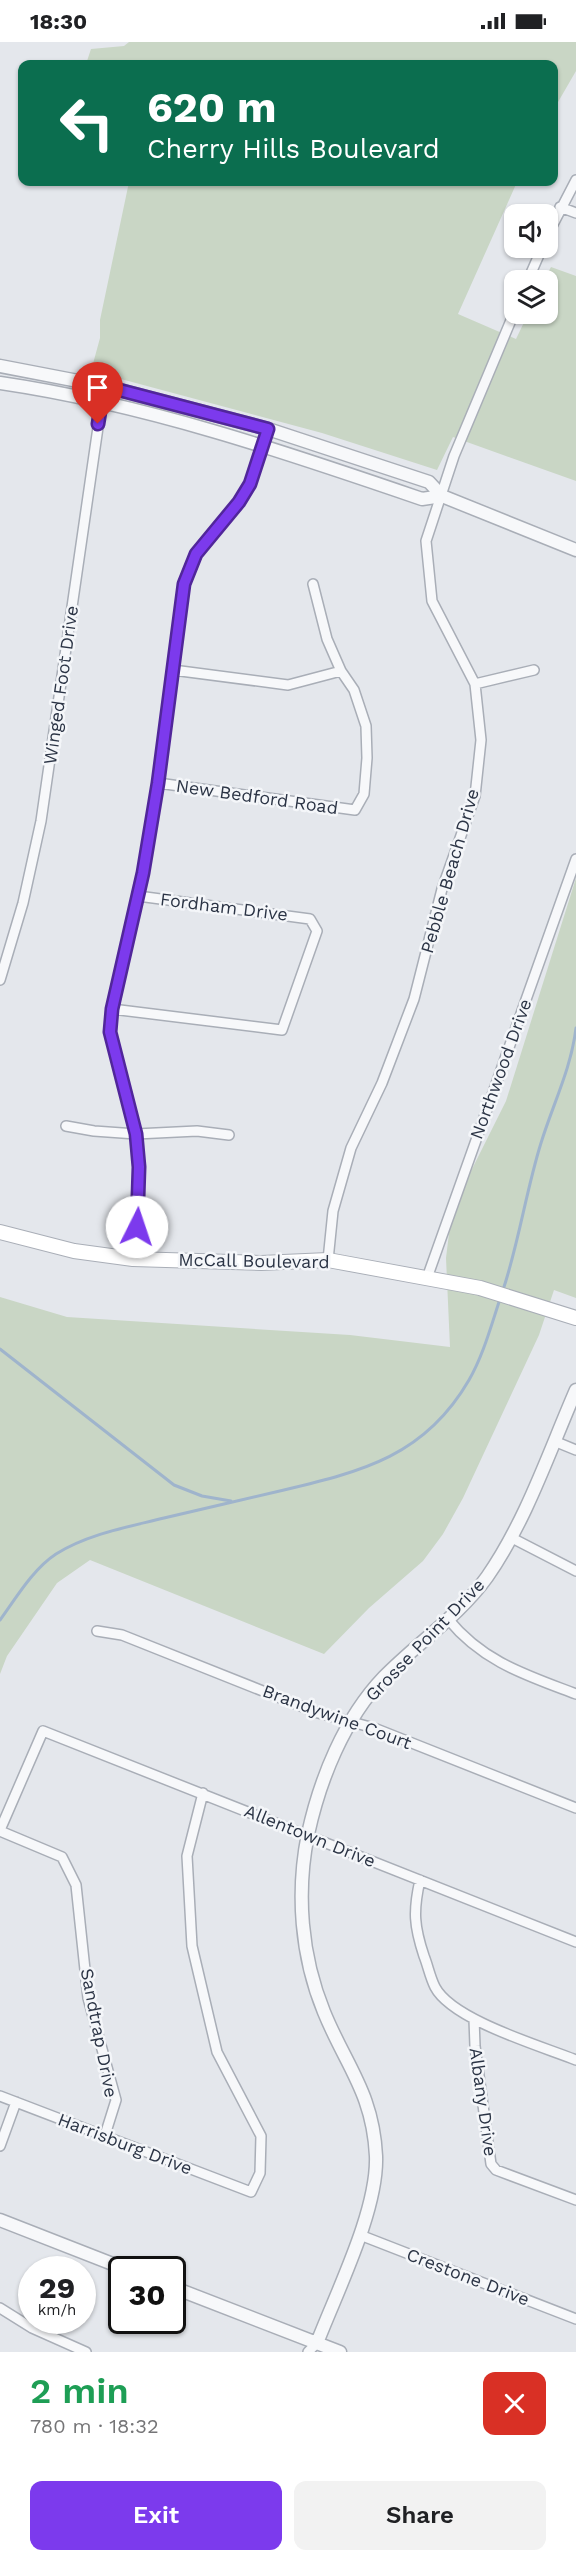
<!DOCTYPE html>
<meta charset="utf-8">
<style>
:root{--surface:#fff;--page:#f2f2f2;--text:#202124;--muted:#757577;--accent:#7c3aed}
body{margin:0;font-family:"Work Sans",sans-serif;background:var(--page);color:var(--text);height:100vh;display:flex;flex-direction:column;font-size:22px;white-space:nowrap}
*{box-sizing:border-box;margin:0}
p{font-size:20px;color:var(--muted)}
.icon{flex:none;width:33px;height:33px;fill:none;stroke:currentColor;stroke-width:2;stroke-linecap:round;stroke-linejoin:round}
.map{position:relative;height:2310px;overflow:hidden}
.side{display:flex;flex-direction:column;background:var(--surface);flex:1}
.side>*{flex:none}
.hud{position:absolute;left:18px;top:18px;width:540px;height:126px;border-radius:12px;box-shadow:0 2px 4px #0004;background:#0b6e4f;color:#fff;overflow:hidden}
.buttons{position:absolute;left:504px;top:162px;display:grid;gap:12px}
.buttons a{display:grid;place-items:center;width:54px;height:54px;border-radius:12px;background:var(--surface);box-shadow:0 2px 4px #0004;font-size:30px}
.speed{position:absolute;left:18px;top:2214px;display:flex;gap:12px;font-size:30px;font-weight:700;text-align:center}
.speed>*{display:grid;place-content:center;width:78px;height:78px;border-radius:50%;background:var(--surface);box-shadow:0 2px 4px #0004;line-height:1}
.speed small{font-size:15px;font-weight:400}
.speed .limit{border:3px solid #111;border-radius:9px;background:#fff;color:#111}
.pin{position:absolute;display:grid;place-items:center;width:51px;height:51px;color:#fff;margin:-62px -26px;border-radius:50% 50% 50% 0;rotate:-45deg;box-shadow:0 0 6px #0007}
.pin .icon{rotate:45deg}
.me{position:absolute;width:66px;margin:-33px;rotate:4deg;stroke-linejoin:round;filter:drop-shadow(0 0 4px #0008)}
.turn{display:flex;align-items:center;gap:21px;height:126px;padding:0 30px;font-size:27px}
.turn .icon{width:78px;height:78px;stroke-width:2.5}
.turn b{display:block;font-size:42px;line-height:51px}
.round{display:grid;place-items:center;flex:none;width:63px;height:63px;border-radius:12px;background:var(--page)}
.overview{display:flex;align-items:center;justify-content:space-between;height:102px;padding:0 30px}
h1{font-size:36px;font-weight:600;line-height:45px;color:#1e9e55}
.button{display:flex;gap:12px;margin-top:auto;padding:12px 30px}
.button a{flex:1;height:69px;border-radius:12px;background:var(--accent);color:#fff;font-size:24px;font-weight:600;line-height:69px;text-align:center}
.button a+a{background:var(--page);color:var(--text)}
.status{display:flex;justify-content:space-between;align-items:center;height:42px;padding:0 30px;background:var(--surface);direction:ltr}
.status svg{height:16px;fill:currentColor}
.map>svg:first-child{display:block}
</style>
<div class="status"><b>18:30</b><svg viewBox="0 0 49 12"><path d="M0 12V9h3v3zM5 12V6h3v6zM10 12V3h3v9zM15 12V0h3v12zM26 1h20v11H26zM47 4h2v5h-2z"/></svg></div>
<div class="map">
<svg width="576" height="2310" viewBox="0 0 576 2310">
<rect width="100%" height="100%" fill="#e4e7ec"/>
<path fill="#c9d6c5" d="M129 0H576V29L554 67V22H86L91 7 124 4Z
M129 140H517L458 272 516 297 528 272H548V238H544L551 225 576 234V439L453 395 437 428 322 391 91 329 100 296V278Z
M576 836V1256L554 1248 539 1293 463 1456 443 1492 423 1519 369 1566 324 1612 90 1518 57 1541 7 1614 0 1632V1255L67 1275 350 1293 450 1305 446 1216 452 1167 506 1059Z"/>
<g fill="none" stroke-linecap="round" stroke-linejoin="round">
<path stroke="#9fb4cc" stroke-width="3" d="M503 1248C519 1200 526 1149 541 1101 553 1062 571 1027 576 986
M0 1307 174 1443 202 1454 231 1459
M0 1578C16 1556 33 1527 56 1512 88 1492 128 1485 164 1476 204 1467 244 1457 284 1448 363 1429 425 1414 469 1338 483 1314 491 1284 500 1257"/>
<defs>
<path id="minor" d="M560 165 576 171
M548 192 576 138
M528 238 542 206
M173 628 288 643 341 629
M475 642 534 628
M158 741 355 768 364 752 367 716 366 684 354 648 341 629 327 597 313 542
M0 938 23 861 41 779 104 344
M112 967 282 988 317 889 310 877 138 854
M66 1084 94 1089 136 1092 197 1089 229 1093
M133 1217 139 1164V1125L136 1092 110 990 112 967 143 831 158 741 184 542 196 512 239 460 250 442 268 387
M328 1218 333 1169 351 1106 382 1041 414 957 442 847 475 754 481 698 475 642 432 559 426 499 454 414 514 271
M427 1236 576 817
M554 1399 576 1408
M512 1496 576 1529
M448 1577C483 1620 526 1633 576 1652
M97 1589 122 1593 318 1671 374 1686 576 1766
M0 1788 43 1689 576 1900
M0 1789 62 1815 76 1843 88 1956 116 2058 105 2093
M420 1838C413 1869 414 1884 424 1914 428 1924 430 1935 435 1945 452 1978 541 2004 576 2018
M474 1977 475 2004 491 2122 496 2128 576 2158
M0 2054 251 2150 260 2131 261 2094 217 2010 192 1904 187 1814 203 1751
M0 2104 16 2060
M360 2193 576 2277
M0 2266 32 2286 86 2310
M308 2310 317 2301"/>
<path id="tertiary" d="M0 324 104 344 268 387 429 440 442 454 576 508
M0 341C144 362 285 410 422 457L442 454
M0 2178 128 2228
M172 2245 340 2310
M317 2301C337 2249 378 2168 376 2114 373 2051 346 2024 324 1970 301 1914 296 1851 308 1792 320 1737 344 1677 384 1635 417 1601 459 1574 487 1535 526 1479 549 1410 576 1348"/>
<path id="secondary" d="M0 1190 74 1209 133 1217 261 1221 328 1218 480 1246 576 1276"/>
</defs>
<use href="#minor" stroke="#a9aeb7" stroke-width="12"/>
<use href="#tertiary" stroke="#a9aeb7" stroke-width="15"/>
<use href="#secondary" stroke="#a9aeb7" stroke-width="16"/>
<use href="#minor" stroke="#f7f8fa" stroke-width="9"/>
<use href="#tertiary" stroke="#f7f8fa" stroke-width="12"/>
<use href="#secondary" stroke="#fff" stroke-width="14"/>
</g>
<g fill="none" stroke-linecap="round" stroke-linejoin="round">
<defs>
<path id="route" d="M98 382 104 344 268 387 250 442 239 460 196 512 184 542 158 741 143 831 112 967 110 990 136 1092 139 1125 137 1185"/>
</defs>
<use href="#route" stroke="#51269a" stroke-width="15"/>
<use href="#route" stroke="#7c3aed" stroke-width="10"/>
</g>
<g text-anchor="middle" stroke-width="5" stroke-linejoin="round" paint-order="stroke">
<g font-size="18" fill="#2b3445" stroke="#f4f6f9">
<text transform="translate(61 643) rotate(-82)" y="6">Winged Foot Drive</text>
<text transform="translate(257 755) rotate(8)" y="6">New Bedford Road</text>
<text transform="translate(450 829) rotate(-74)" y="6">Pebble Beach Drive</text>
<text transform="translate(224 865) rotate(7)" y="6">Fordham Drive</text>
<text transform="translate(501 1027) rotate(-70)" y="6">Northwood Drive</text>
<text transform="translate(254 1219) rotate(1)" y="6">McCall Boulevard</text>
<text transform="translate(425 1598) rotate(-46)" y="6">Grosse Point Drive</text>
<text transform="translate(337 1675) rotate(20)" y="6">Brandywine Court</text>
<text transform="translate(310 1794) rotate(22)" y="6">Allentown Drive</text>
<text transform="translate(99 1991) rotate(79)" y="6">Sandtrap Drive</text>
<text transform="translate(483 2060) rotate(82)" y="6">Albany Drive</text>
<text transform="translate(125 2102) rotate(21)" y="6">Harrisburg Drive</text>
<text transform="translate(468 2235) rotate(21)" y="6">Crestone Drive</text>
</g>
</g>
</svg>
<div class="buttons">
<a><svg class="icon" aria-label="sound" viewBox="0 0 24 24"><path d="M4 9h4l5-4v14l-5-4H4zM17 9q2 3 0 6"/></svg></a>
<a><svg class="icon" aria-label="layers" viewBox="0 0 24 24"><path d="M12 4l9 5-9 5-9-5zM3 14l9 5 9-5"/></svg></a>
</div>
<div class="speed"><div>29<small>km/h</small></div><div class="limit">30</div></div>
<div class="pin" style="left:98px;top:382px;background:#d93025"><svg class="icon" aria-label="arrive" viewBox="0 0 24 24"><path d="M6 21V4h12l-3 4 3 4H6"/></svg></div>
<svg class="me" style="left:137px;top:1185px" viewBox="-20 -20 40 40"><circle r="19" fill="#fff"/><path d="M0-13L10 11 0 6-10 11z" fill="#7c3aed"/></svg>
<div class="hud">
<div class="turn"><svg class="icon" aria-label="left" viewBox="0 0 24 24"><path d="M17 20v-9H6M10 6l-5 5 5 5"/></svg><div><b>620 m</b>Cherry Hills Boulevard</div></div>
</div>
</div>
<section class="side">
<div class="overview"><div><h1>2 min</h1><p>780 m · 18:32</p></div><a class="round" style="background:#d93025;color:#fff"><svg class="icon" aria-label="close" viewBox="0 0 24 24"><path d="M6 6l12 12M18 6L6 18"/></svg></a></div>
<div class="button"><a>Exit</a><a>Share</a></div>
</section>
